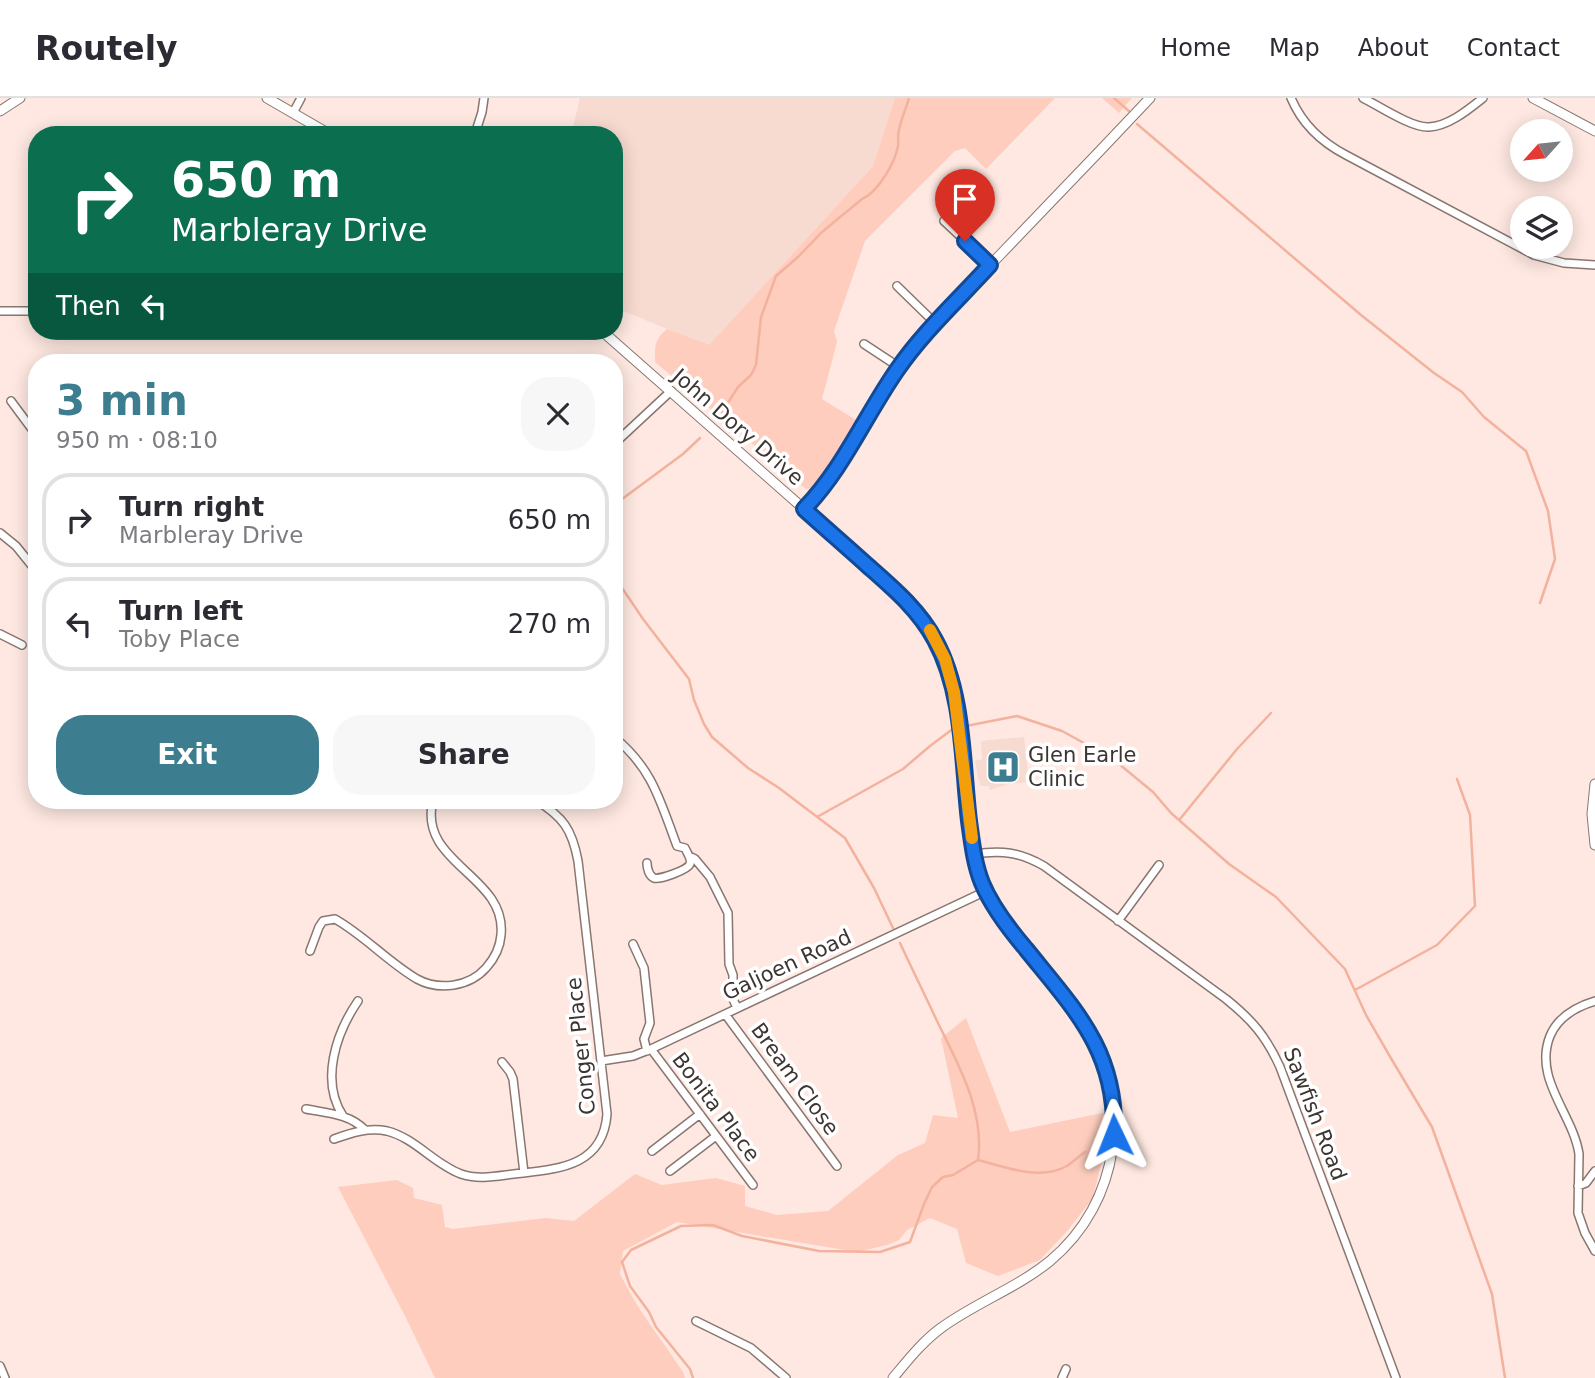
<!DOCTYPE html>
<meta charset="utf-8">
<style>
:root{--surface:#fff;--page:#f7f7f7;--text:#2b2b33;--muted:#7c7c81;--line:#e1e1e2;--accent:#3c7d8f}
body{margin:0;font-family:"DejaVu Sans",sans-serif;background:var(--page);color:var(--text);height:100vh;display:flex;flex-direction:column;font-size:26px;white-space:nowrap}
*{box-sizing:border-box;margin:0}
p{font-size:23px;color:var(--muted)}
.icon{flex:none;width:38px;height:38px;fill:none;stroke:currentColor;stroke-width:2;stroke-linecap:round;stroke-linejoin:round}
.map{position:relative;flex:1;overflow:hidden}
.details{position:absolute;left:28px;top:256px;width:595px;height:455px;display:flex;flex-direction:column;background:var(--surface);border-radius:28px;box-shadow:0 4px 18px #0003}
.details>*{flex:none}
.banner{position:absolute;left:28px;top:28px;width:595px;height:214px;border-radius:28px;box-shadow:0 4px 18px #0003;background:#0b6e4f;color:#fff;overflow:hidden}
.needle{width:46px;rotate:243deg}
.buttons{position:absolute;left:1510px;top:21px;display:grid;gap:14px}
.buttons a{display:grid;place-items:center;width:63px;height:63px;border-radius:50%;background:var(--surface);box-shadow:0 4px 18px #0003;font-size:35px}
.pin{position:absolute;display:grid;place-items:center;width:60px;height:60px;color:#fff;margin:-72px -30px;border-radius:50% 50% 50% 0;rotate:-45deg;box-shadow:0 0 7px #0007}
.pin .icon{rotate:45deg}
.me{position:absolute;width:77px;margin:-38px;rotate:358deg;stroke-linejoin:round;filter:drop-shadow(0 0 5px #0008)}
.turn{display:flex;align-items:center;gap:24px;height:147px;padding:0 28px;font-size:32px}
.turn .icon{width:91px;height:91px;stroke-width:2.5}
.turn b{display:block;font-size:49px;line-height:60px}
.then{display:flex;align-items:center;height:66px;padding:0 28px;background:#0003;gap:14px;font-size:26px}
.round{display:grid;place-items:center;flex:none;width:74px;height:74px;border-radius:28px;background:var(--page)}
.summary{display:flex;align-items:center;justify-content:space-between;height:119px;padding:0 28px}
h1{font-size:42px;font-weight:700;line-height:52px;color:var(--accent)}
.action{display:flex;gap:14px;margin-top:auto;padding:14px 28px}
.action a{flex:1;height:80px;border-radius:28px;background:var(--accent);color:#fff;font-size:28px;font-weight:700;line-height:80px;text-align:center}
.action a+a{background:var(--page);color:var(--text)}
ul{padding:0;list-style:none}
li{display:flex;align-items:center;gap:21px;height:94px;margin:0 14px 10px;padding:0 14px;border:4px solid var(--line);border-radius:28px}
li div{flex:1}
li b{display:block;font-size:26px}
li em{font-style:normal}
header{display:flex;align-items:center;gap:42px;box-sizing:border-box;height:98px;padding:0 35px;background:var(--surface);border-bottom:2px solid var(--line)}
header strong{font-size:33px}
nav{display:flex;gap:38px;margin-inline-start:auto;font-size:24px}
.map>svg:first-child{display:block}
</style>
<header>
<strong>Routely</strong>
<nav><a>Home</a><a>Map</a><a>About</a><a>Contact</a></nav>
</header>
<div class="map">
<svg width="1595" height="1280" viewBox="0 0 1595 1280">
<rect width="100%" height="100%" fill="#fee8e1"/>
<path fill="#f7dad0" d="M580 0H895L873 68 708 248 614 209V37H571Z
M1024 639 1029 684 1008 686 990 692 989 688H981L978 680 975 663 982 661 981 643Z"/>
<path fill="#fecdbd" d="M895 0H1055L986 71 965 50 955 53 865 143 834 233 837 244 822 301 856 322 821 380 811 390 806 391 655 264C655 248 654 242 667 231L709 247 873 68Z
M1102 0H1132L1119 15Z
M966 920 1010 1034 1107 1014V1041L1093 1100 1068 1132 1040 1162 998 1178 966 1165 957 1131 930 1120 907 1132 899 1142 887 1147 857 1154 677 1124 623 1153 620 1176 634 1202 649 1225 666 1249 683 1274 685 1280H435L405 1218 338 1089 397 1082 413 1090 414 1100 442 1107 445 1129 453 1131 546 1120 574 1123 635 1076 662 1087 716 1080 745 1088V1108L777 1117 828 1113 898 1057 925 1045 933 1017 958 1020 941 940Z"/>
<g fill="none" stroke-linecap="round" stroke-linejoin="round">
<path stroke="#f3b29d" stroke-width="2.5" d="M1114 0 1130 14
M1137 26 1361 217 1434 275 1462 294 1484 319 1526 353 1548 413 1555 461 1540 505
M722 314 738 289 751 277 756 267 761 219 776 178 798 159 822 134 862 101C878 94 895 65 898 48 899 43 897 37 899 32 901 21 906 11 909 0
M614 407 683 356 700 340
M614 478 643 521 689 581 694 602 704 626 712 639 748 670 779 690 845 740 874 790 893 830
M966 628 1017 618 1062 633 1113 661 1153 694 1171 715 1229 766 1276 799 1345 871 1366 917 1392 962 1432 1029 1492 1196 1505 1280
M817 719 903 671 930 648 954 630
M1180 721 1237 651 1271 615
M1355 892 1437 847 1475 808 1470 717 1457 681
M978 1062C1005 1069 1040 1083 1067 1068 1073 1064 1079 1058 1085 1054
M693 1280 690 1271 656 1229 649 1214 630 1188 622 1164 631 1152 681 1128 713 1127 742 1138 819 1153 880 1154 910 1144 924 1106 932 1089 943 1079 953 1077 978 1062C985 1013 958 966 937 923 925 897 912 871 900 845"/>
<defs>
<path id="minor" d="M1291 0C1302 26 1321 44 1346 57L1534 157 1564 165 1595 167
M1363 0C1379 8 1412 30 1429 29 1449 28 1469 11 1483 0
M293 15 301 0
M475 36 482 14 484 0
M944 123 991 167
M897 188 935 225
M0 213H37
M864 246 899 269
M11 303 37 338
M614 346 671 293
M0 435 16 448 37 474
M0 536 22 547
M614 639C653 671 660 703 677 748L685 750C687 755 692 761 690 766 688 772 659 782 654 780 649 778 647 770 647 765
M974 756C1002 752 1019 754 1044 768L1226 901C1252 922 1266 938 1280 969L1396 1280
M689 758 695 761 710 779 728 815 729 866 733 877V901L737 910
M1118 823 1159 767
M633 846 644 870 650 925 644 941 647 953
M310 853 319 829 323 823 335 821C365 838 388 864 417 881 439 893 469 889 486 870 494 861 500 850 501 837 507 777 417 766 433 702
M1595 903C1575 909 1558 919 1550 938 1533 981 1573 1016 1579 1056L1578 1115 1585 1135 1595 1153
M725 916 837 1068
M651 951 753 1087
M601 963 633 958 651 951 986 793
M502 964 510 974 513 981 524 1075
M306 1011C327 1015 350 1016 365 1032
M343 1018C320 983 336 935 358 903
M334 1041C351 1035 368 1029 387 1033 415 1040 434 1066 461 1076 478 1082 497 1078 514 1076 556 1071 603 1070 607 1016L578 763C572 731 563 719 536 702
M652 1053 700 1016
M670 1073 716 1038
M1578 1088 1586 1085 1595 1073
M696 1223 751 1250 786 1280
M0 1268 5 1280
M1062 1280 1066 1271"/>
<path id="tertiary" d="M267 0 331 37
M1533 0 1595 33
M0 13 20 0
M602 233 888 485 907 503 924 524 941 554 951 578 957 604 974 756 978 774 986 793 1008 828 1086 927C1133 1003 1121 1104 1050 1163 1017 1190 975 1205 941 1230 922 1244 908 1262 893 1280
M804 412C847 365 869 305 908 256 935 222 968 190 999 158 1049 106 1100 53 1150 0
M1595 686 1592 716 1595 747"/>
</defs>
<use href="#minor" stroke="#897670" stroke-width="10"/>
<use href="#tertiary" stroke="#897670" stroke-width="11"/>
<use href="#minor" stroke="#fff" stroke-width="7"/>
<use href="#tertiary" stroke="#fff" stroke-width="9"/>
</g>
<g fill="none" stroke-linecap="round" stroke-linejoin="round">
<defs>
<path id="route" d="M965 143 990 167C959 201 923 234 897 272 865 318 843 371 804 411 825 430 847 449 868 468 893 490 919 512 935 542 964 595 962 663 969 723 972 744 974 765 982 785 992 809 1009 831 1026 851 1075 912 1117 953 1114 1037"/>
</defs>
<use href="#route" stroke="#114b97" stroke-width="18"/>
<use href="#route" stroke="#1a73e8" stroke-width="12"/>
<path stroke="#f59e0b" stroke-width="12" d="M930 532 945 561 954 594 972 740"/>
</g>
<defs>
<symbol id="hospital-square" viewBox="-11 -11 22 22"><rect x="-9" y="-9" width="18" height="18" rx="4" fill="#3c7d8f" stroke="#fff"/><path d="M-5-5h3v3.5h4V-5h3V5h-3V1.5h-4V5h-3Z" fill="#fff"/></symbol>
</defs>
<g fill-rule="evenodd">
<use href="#hospital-square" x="984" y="650" width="38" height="38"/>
</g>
<g text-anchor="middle" stroke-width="7" stroke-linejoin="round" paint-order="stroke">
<g font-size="21" fill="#3d3532" stroke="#fff">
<text transform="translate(738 329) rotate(41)" y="7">John Dory Drive</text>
<text transform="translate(787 867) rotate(-25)" y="7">Galjoen Road</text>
<text transform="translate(581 948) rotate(-96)" y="7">Conger Place</text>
<text transform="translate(795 981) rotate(54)" y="7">Bream Close</text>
<text transform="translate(716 1009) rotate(53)" y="7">Bonita Place</text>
<text transform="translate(1315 1016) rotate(69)" y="7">Sawfish Road</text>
</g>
<g font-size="21" fill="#3d3532" stroke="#fff" text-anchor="start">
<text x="1028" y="664">Glen Earle<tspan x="1028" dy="24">Clinic</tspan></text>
</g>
</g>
</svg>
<div class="buttons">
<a><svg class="needle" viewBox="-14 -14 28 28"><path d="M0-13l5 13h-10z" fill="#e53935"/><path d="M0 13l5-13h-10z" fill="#7c7c81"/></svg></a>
<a><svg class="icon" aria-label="layers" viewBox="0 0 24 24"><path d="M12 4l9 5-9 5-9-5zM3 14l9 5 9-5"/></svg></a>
</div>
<div class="pin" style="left:965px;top:143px;background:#d93025"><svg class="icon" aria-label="arrive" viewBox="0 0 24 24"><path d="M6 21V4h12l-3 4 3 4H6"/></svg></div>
<svg class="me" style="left:1114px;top:1037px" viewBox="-20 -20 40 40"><path d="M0-17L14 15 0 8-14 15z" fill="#1a73e8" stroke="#fff" stroke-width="4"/></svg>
<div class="banner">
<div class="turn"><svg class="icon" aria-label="right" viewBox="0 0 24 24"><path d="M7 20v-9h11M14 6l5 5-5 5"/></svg><div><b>650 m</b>Marbleray Drive</div></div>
<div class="then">Then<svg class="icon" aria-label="left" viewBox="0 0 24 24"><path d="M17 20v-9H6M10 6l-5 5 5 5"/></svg></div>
</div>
<section class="details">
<div class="summary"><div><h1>3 min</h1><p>950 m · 08:10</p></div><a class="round"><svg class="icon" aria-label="close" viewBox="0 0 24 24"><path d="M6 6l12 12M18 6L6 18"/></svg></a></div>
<ul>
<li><svg class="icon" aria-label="right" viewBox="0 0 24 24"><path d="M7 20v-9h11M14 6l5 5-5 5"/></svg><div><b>Turn right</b><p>Marbleray Drive</p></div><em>650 m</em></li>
<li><svg class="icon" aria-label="left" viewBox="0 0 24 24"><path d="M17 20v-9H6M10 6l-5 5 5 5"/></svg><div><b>Turn left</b><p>Toby Place</p></div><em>270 m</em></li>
</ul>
<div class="action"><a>Exit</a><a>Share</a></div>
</section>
</div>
